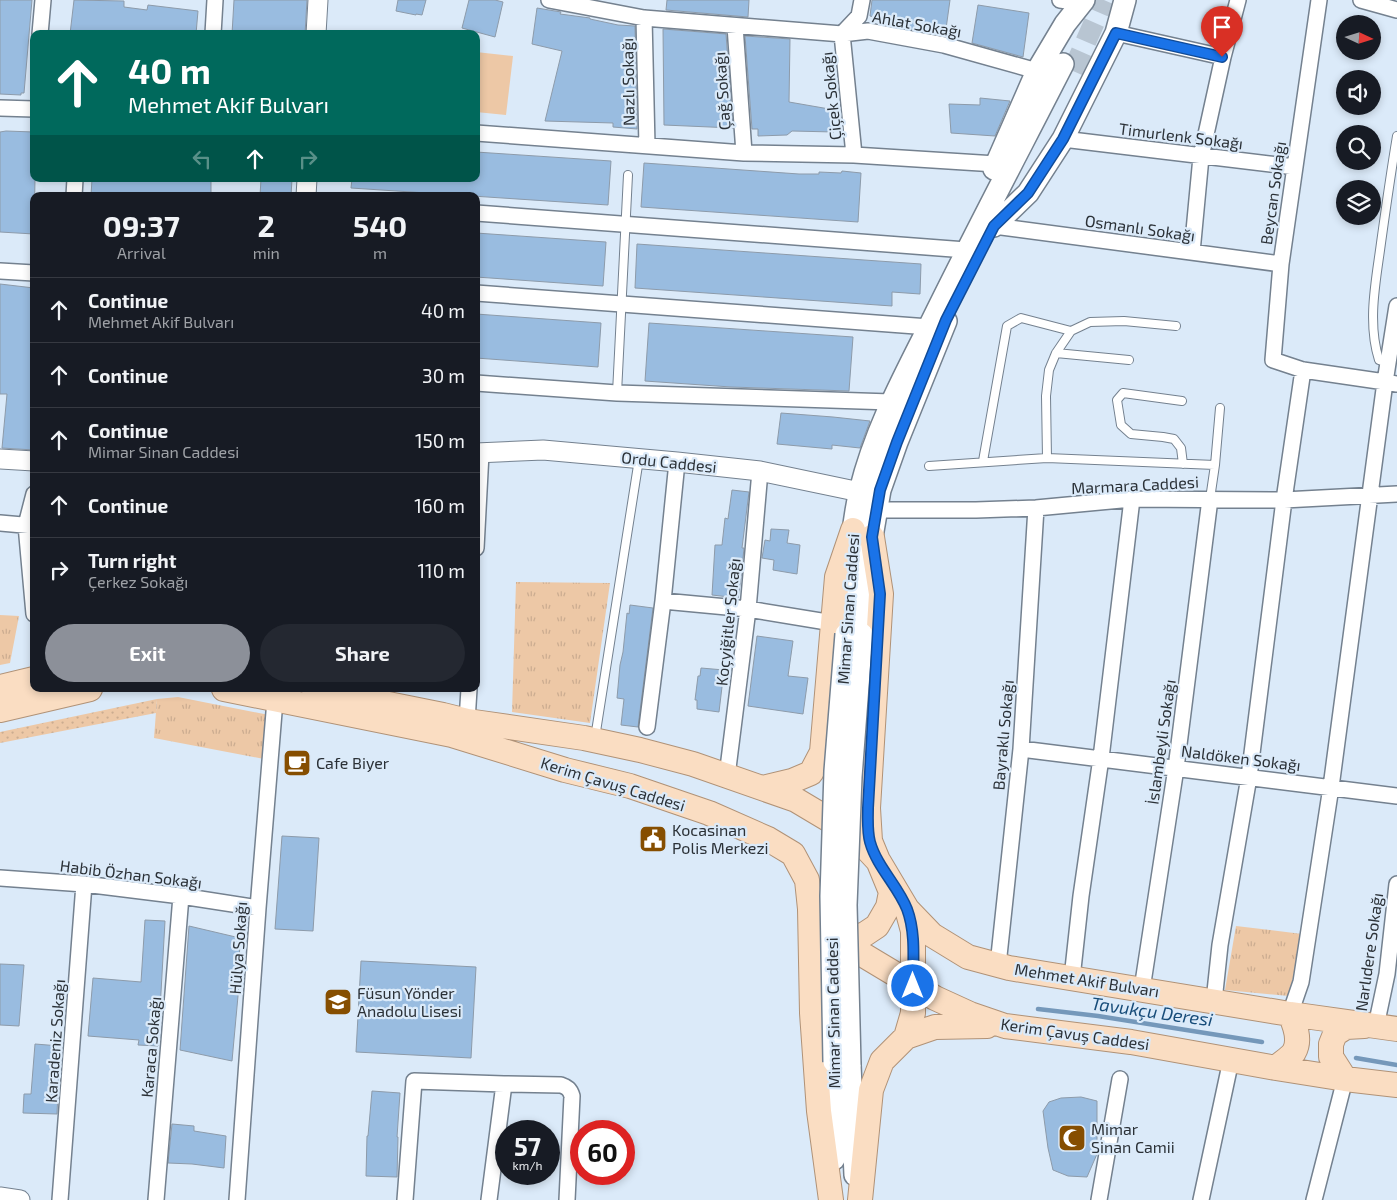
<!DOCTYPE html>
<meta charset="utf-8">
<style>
:root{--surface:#171b24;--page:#242831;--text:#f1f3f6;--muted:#9ea1a6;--line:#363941;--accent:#8c9099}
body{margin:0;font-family:"Exo 2",sans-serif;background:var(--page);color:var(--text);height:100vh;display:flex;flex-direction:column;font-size:19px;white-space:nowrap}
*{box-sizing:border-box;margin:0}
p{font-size:16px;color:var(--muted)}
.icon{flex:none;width:28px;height:28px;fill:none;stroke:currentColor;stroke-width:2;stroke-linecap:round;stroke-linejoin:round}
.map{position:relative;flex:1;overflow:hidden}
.drawer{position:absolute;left:30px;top:192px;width:450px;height:500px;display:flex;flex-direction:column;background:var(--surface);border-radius:10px;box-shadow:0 2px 8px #0003}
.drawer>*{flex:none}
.banner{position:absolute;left:30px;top:30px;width:450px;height:152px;border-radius:10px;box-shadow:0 2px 8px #0003;background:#00695c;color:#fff;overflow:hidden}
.needle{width:32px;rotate:94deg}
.controls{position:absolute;left:1336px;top:15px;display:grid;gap:10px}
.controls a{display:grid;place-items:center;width:45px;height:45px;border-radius:50%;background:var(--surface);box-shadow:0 2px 8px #0003;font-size:25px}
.speed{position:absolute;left:495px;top:1120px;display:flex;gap:10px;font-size:25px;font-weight:700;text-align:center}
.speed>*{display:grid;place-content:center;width:65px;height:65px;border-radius:50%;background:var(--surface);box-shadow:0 2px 8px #0003;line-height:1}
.speed small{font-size:12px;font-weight:400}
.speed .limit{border:8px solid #d22;background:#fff;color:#111}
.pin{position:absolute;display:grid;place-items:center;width:42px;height:42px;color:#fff;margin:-51px -21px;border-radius:50% 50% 50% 0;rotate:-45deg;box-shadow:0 0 5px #0007}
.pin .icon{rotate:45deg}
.me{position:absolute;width:55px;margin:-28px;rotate:0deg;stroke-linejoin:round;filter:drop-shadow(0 0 4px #0008)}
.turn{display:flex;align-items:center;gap:18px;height:105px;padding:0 15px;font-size:22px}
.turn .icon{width:65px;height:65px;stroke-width:2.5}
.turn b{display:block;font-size:35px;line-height:42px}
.lanes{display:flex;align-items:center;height:48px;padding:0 15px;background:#0003;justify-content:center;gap:25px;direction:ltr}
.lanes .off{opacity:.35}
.eta{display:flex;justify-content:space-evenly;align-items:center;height:85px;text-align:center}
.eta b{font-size:30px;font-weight:700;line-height:35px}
.cta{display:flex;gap:10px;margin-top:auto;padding:10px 15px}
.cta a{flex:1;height:58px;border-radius:30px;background:var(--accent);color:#fff;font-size:20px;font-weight:700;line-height:58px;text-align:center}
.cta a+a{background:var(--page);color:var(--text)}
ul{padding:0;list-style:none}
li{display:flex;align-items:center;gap:15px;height:65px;padding:0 15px;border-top:1px solid var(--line)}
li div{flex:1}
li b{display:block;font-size:19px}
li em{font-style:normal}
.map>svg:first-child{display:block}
</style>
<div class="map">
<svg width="1397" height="1200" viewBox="0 0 1397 1200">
<defs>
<pattern id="grass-dots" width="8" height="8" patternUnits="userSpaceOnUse" patternTransform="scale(1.25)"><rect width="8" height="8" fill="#edc8a6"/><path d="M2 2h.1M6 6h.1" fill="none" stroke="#cbac90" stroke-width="1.8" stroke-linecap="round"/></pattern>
<pattern id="park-tufts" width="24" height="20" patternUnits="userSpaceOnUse" patternTransform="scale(1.25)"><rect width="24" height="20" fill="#edc8a6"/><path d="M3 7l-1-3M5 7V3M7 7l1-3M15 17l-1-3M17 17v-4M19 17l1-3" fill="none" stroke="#cbac90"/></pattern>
</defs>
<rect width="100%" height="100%" fill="#dbeaf9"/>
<path fill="url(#grass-dots)" d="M157 699 156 713 0 743V732Z"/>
<path fill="url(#park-tufts)" d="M516 582 610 583 590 723 512 712Z
M0 615 19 616 10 663 0 665Z
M178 697 269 715 264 759 154 738 157 699Z
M1236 926 1302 934 1289 996 1225 990Z"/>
<path fill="#edc8a6" d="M476 52 513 56 506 115 476 112Z"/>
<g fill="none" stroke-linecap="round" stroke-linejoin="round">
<path stroke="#7598ba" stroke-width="4.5" d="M1038 1009 1098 1016 1262 1042
M1356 1058 1397 1065"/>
</g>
<path fill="#99bce0" stroke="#8d9baa" d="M0 0H32L24 93H21V95L0 94Z
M74 0 124 1V7L147 10 148 5 198 11 196 34H70Z
M234 0H307L305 34H232Z
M398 0H426L422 15 416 14V15L396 11Z
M469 0H495L503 2 495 37 462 28Z
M667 0H749L748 17 666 10Z
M872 0H950L945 36 896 27 897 22 870 16Z
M978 5 1029 13 1023 57 972 43Z
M537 8 561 12 560 14 590 18V19L618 25 635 26 637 129 613 127V123L545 121 562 51 532 44Z
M663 29 726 34 733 128 664 125Z
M745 36 790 39 789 102 835 110 834 132 792 131 787 135 758 136V129H752Z
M980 98 1010 101 995 136 951 133 949 104 980 105Z
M6 131 34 132V179H35L34 234 0 232V132Z
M476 152 611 161 608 205 351 188 352 179H476Z
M644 163 799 174H819V172L841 173 842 171 861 173 858 222 641 207Z
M92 179H211V196H91Z
M261 179H292L291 196H260Z
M476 233 606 242 603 286 476 277Z
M637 244 921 264 920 294 892 292V306L635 288Z
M0 284 34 288V450L2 448 7 394H0Z
M476 314 601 323 598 367 476 358Z
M649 323 853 337 849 391 731 387 645 381Z
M781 413 833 417 870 421 860 448 832 445V449L777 444Z
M732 490 749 492 742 548H744L741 578 738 598 712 595 715 545H722L725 518 728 519Z
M771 529 789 530 787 543 800 545 797 574 773 570 774 560 762 558 765 540 770 541Z
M630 605 653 608 638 727 621 725 624 699 617 698 620 665 623 652 627 613 629 614Z
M757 636 793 641 788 676 808 678 803 714 748 706Z
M701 668 724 670 719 712 697 709V700H695L698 676H700Z
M282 836 319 838 313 931 275 929Z
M145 920 165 921 158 1046 138 1045 139 1040 88 1036 93 978 141 982Z
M189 926 240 938 238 996 232 1061 180 1050Z
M361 961 476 967 471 1058 356 1052Z
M0 964 24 965 19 1026 0 1025Z
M35 1044 60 1046 57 1114 23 1113 24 1094H31Z
M372 1091 400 1093 397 1137H398L397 1177 366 1176 367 1136H368Z
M1081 1097 1097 1101V1154L1087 1177 1068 1176 1053 1170 1048 1148 1043 1111 1049 1102 1061 1098Z
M172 1124 194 1126V1131L226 1136 224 1168 192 1164 168 1163Z"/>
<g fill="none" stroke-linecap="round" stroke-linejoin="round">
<path stroke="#b8c5d2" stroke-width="21" stroke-dasharray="21 11" stroke-linecap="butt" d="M1073 71 1104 0"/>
<defs>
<path id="service" d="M1056 353 1129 360
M1388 363 1379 360C1367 322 1376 281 1381 243 1386 207 1391 172 1397 136
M617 393 628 175
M1182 401 1123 393 1117 400 1121 425 1131 434 1163 437 1174 439 1181 448 1183 464
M1047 458 1046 396 1049 370 1056 353 1071 331 1090 322 1124 321 1176 326
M983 461 1007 326 1021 318 1071 331
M929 466 1047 458 1215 465
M1210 499 1215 465 1220 408
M595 738 639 459"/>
<path id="minor" d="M549 0 644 18 842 34 868 31 944 45 1037 71
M1060 0 1082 3
M1319 0 1281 264 1273 360 1303 370 1385 382 1397 306
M1361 0 1397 10
M644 18 647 146
M735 26 744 153
M1116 33 1223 57
M40 34 43 0
M213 34 215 0
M0 108 34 109
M476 133 744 153 854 155 996 164
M1063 139 1295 167
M854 155 842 34 859 16 862 0
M74 196 75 179
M476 213 966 250
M994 226 1281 264
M1192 252 1201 157 1223 57 1238 0
M0 271 34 273
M476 293 929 327
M476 383 617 393 891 402
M34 494 26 525 34 614
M875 510H976L1036 508 1132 499 1284 500 1397 494
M0 523 34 526
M476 548 481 453
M663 601 748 609 833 623
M467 721 469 689
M647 727 663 601 677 462
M1021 749 1397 796
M727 776 748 609 760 471
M0 878 84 884 181 896 258 908
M998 965 1021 749 1036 508
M1072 978 1081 896 1101 758 1132 499
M1142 989 1176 768 1210 499
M1214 1001 1220 945 1249 777 1284 500 1303 370
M1290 1014 1301 982 1331 787 1385 382 1397 384
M1376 1026 1387 974 1397 884
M504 1084 561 1085C567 1087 570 1089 572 1096L567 1200
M60 1200 84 884
M156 1200 181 896
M237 1200 258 908 275 700
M405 1200 414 1081 504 1084 489 1200
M1099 1200 1120 1079
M1201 1200 1231 1060
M1314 1200 1345 1079"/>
<path id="tertiary" d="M316 34 318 0
M306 196 307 179
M476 453 543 450 677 462 760 471 860 492
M0 459 34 461
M0 1197 20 1200"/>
<path id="secondary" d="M994 169 1037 71 1065 24 1084 0
M994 226 1028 193 1063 139 1116 33 1125 0
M846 634C849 587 849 538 860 491 874 433 902 380 929 327 972 239 1018 152 1063 64
M862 634 872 537 880 490 897 442 946 321
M834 1062V1159
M850 1065 855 1175"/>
<path id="primary" d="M0 687 34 679
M224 689 452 735 565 770 630 786 709 813 768 839 793 854 807 880 810 909 825 932 935 998 970 1014 1005 1026 1131 1042 1276 1068 1345 1079 1397 1085
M314 689 443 715 467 721 584 738 640 750 693 764 796 800 853 834 879 862 907 909 932 935 968 957 1009 968 1290 1014 1397 1029
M0 710 90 689
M762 788 792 781 811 773 822 752 837 577 853 530
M810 909 812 1013 819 1111 831 1200
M834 937 852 939 865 934 877 926 888 907 891 892 870 841 868 808 881 594 872 537
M906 1037 913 1013V931L907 909
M1276 1068C1281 1063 1290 1058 1294 1052 1301 1040 1295 1025 1290 1014
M1345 1079 1331 1057V1044L1335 1034 1346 1027 1364 1026
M860 1200 871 1090 882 1061 906 1037 935 1027 987 1026"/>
</defs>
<use href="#service" stroke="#74818f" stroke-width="10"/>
<use href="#minor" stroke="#74818f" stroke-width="18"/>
<use href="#tertiary" stroke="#74818f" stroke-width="21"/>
<use href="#secondary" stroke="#74818f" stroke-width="24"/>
<use href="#primary" stroke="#b09277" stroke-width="26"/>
<use href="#service" stroke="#fff" stroke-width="8"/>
<use href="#minor" stroke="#fff" stroke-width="15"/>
<use href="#tertiary" stroke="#fff" stroke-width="19"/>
<use href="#secondary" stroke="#fff" stroke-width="21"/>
<use href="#primary" stroke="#faddc2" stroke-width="24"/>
<defs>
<path id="secondary-bridge" d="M834 1062 831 896 835 771 846 634
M850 1065 846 905 851 777 862 634"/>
</defs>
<use href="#secondary-bridge" stroke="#74818f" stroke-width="24" stroke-linecap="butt"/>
<use href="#secondary-bridge" stroke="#fff" stroke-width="21"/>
</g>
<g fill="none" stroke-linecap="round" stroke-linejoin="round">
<defs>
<path id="route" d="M913 986C913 961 916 933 907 909 898 886 877 867 870 842 867 831 868 818 868 808L880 594 872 537 880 490 897 442 946 320 994 226 1028 193 1063 139 1116 33 1222 57"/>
</defs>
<use href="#route" stroke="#114b97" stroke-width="12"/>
<use href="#route" stroke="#1a73e8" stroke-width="9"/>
</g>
<defs>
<symbol id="cafe-square" viewBox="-11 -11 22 22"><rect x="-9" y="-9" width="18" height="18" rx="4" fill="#864e00" stroke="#dbeaf9"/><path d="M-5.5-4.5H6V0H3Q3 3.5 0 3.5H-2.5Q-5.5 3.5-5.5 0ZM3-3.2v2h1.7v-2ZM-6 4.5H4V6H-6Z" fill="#fff"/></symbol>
<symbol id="civic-square" viewBox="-11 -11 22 22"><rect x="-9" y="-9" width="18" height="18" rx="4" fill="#864e00" stroke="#dbeaf9"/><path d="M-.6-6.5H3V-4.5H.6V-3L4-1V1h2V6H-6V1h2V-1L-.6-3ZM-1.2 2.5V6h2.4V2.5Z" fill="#fff"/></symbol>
<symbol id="school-square" viewBox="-11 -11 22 22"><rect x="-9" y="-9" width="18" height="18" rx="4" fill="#864e00" stroke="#dbeaf9"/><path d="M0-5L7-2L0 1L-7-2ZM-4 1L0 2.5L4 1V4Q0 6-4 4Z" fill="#fff"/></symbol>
<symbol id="mosque-square" viewBox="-11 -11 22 22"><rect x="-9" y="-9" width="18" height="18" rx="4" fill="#864e00" stroke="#dbeaf9"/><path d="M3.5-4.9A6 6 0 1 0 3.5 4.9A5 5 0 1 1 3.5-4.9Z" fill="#fff"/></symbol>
</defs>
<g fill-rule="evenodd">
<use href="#cafe-square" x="281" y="747" width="32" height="32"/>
<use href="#civic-square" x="637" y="823" width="32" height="32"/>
<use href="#school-square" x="322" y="986" width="32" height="32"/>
<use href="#mosque-square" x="1056" y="1122" width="32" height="32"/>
</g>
<g text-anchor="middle" stroke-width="4.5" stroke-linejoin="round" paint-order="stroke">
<g font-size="16" fill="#2b3137" stroke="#dbeaf9">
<text transform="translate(917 24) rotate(10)" y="6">Ahlat Sokağı</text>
<text transform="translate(628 82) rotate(-91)" y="6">Nazlı Sokağı</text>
<text transform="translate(722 91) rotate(-94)" y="6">Çağ Sokağı</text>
<text transform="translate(831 96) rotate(-96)" y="6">Çiçek Sokağı</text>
<text transform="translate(1181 136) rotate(7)" y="6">Timurlenk Sokağı</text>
<text transform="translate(1273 193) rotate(-82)" y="6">Beycan Sokağı</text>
<text transform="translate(1140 228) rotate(8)" y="6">Osmanlı Sokağı</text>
<text transform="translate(669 462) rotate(6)" y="6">Ordu Caddesi</text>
<text transform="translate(1135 485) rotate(-3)" y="6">Marmara Caddesi</text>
<text transform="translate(848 609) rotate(-86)" y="6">Mimar Sinan Caddesi</text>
<text transform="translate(728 622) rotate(-84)" y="6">Koçyiğitler Sokağı</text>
<text transform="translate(1003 735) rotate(-85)" y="6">Bayraklı Sokağı</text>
<text transform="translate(1161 742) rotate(-82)" y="6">İslambeyli Sokağı</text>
<text transform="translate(1241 758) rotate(7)" y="6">Naldöken Sokağı</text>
<text transform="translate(613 784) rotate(17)" y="6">Kerim Çavuş Caddesi</text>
<text transform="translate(131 874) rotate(7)" y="6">Habib Özhan Sokağı</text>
<text transform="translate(238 948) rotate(-86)" y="6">Hülya Sokağı</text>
<text transform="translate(1369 952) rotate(-82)" y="6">Narlıdere Sokağı</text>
<text transform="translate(1087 980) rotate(9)" y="6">Mehmet Akif Bulvarı</text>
<text transform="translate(833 1013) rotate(-91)" y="6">Mimar Sinan Caddesi</text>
<text transform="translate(1075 1034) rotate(8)" y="6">Kerim Çavuş Caddesi</text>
<text transform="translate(55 1041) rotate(-86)" y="6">Karadeniz Sokağı</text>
<text transform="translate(151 1047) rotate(-85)" y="6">Karaca Sokağı</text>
</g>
<g font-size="16" fill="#2b3137" stroke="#dbeaf9" text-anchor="start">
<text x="316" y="769">Cafe Biyer</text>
<text x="672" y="836">Kocasinan<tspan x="672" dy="18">Polis Merkezi</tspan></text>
<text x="357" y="999">Füsun Yönder<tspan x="357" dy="18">Anadolu Lisesi</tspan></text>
<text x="1091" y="1135">Mimar<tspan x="1091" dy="18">Sinan Camii</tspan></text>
</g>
<g font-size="18" font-style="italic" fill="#174c79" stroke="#dbeaf9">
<text transform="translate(1152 1012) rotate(8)" y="6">Tavukçu Deresi</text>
</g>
</g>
</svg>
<div class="controls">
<a><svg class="needle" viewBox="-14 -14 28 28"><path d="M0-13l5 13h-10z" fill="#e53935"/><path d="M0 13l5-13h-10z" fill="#9ea1a6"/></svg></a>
<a><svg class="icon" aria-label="sound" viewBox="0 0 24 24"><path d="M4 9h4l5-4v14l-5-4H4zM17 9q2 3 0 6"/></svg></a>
<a><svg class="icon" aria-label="search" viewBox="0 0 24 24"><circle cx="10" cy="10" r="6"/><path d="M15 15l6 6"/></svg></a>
<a><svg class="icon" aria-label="layers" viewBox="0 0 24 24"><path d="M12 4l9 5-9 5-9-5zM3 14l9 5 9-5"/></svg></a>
</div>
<div class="speed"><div>57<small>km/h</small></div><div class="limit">60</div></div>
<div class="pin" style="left:1222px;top:57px;background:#d93025"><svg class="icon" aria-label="arrive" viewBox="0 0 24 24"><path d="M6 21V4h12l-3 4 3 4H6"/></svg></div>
<svg class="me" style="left:913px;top:986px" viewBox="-20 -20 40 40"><circle r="17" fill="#1a73e8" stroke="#fff" stroke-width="3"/><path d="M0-11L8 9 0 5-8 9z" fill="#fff"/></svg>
<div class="banner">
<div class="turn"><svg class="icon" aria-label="ahead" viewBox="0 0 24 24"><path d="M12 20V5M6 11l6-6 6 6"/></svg><div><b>40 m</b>Mehmet Akif Bulvarı</div></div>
<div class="lanes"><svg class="icon off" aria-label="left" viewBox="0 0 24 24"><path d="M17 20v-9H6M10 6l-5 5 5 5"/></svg><svg class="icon" aria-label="ahead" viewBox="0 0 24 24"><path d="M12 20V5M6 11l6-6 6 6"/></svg><svg class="icon off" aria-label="right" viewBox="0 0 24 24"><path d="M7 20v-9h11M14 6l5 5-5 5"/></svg></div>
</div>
<section class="drawer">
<div class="eta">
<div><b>09:37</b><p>Arrival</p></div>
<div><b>2</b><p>min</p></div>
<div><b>540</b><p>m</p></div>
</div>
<ul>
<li><svg class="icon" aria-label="ahead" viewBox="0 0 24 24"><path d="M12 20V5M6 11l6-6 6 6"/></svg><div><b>Continue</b><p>Mehmet Akif Bulvarı</p></div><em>40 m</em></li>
<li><svg class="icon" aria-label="ahead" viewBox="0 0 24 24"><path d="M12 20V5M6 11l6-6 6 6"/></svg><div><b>Continue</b></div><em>30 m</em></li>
<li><svg class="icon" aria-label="ahead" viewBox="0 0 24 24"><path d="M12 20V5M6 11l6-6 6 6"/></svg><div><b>Continue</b><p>Mimar Sinan Caddesi</p></div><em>150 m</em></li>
<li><svg class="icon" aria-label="ahead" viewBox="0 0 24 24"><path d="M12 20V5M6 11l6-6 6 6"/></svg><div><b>Continue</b></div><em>160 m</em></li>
<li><svg class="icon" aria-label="right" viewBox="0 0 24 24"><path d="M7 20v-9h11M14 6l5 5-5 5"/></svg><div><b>Turn right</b><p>Çerkez Sokağı</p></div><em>110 m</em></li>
</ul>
<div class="cta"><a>Exit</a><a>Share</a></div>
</section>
</div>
